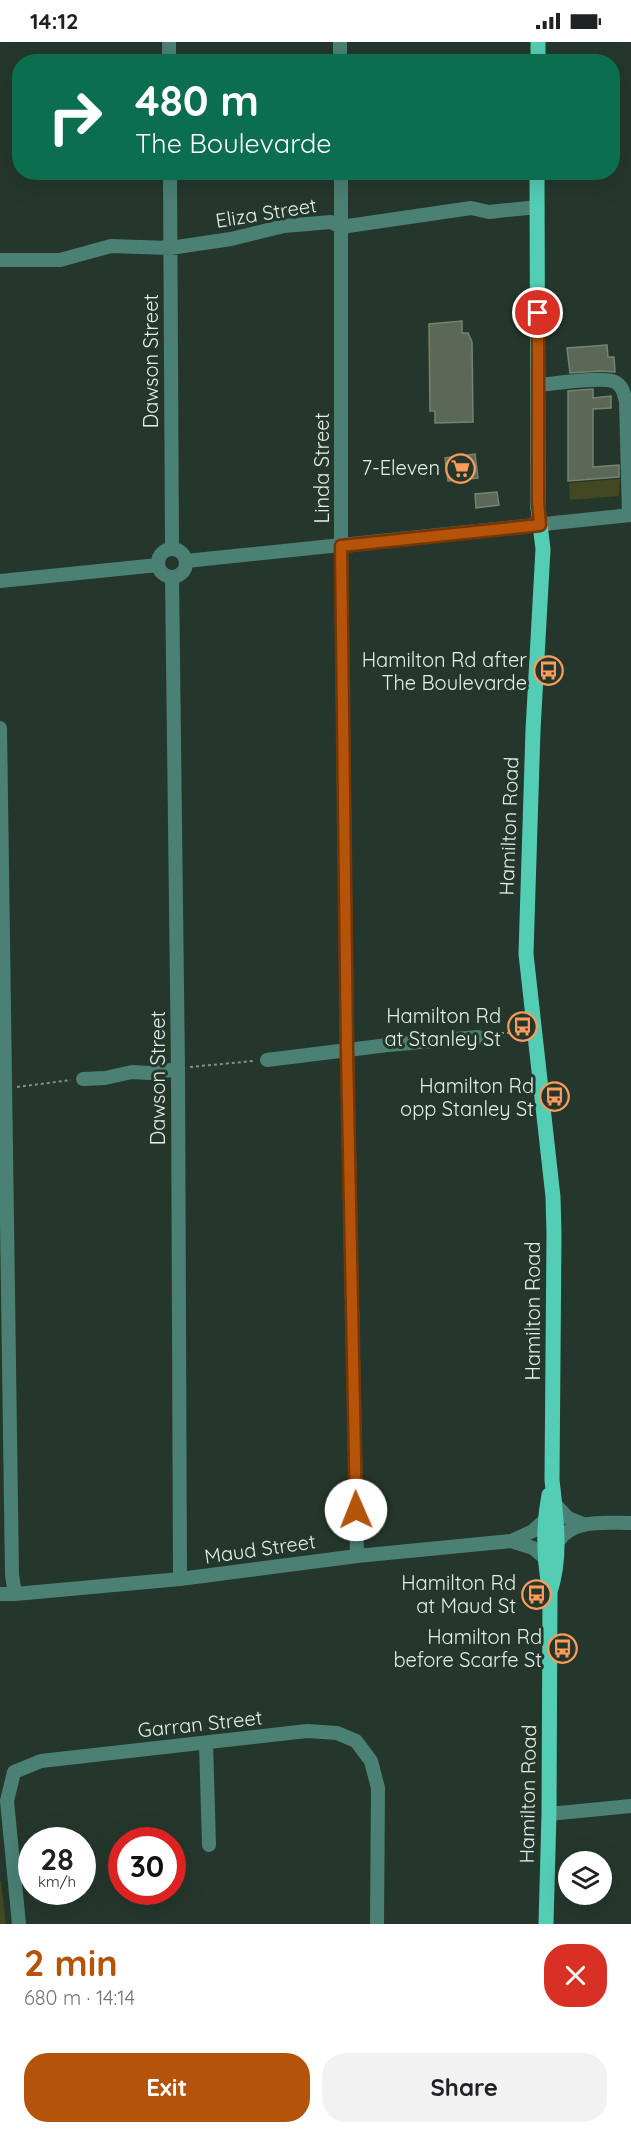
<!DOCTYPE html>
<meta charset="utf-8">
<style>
:root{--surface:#fff;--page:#f2f2f2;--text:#202124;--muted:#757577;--accent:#b45309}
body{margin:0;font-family:Quicksand,sans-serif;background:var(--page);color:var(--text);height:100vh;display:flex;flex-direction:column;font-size:22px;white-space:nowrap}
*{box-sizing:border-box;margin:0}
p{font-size:20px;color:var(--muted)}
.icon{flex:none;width:33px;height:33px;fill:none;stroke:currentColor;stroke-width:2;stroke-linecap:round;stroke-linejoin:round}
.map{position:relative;height:1882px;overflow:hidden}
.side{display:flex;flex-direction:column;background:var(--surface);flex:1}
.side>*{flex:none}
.guide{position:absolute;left:12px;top:12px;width:608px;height:126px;border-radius:24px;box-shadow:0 6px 24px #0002;background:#0b6e4f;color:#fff;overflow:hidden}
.tools{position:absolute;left:558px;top:1809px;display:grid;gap:12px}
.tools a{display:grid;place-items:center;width:54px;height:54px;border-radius:50%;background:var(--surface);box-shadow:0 6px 24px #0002;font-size:30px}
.speed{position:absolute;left:18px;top:1785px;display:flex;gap:12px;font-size:30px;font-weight:700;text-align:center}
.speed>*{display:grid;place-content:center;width:78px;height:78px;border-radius:50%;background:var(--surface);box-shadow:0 6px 24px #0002;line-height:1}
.speed small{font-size:15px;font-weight:400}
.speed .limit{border:9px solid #d22;background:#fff;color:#111}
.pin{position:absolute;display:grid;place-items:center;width:51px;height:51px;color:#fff;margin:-26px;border:3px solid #fff;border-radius:50%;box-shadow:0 2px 6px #0007}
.me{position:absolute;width:66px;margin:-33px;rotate:359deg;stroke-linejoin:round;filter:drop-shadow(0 0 4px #0008)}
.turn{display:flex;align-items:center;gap:21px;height:126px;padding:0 24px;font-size:27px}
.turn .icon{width:78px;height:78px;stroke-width:2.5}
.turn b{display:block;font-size:42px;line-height:51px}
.round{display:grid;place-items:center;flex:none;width:63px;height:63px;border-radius:24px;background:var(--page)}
.head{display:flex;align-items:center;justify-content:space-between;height:102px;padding:0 24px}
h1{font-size:36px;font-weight:800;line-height:45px;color:var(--accent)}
.action{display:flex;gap:12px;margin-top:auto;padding:12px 24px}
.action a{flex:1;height:69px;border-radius:24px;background:var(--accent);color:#fff;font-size:24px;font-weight:800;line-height:69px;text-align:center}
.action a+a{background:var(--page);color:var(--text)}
.status{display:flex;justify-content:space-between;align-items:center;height:42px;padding:0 30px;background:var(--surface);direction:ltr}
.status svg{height:16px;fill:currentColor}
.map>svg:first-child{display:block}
</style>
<div class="status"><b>14:12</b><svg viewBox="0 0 49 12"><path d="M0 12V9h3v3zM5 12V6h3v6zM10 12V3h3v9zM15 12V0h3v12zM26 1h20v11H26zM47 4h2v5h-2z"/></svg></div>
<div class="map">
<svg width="631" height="1882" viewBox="0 0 631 1882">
<rect width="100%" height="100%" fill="#25372c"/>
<path fill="#434822" d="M620 437 619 454 570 458 569 441Z
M0 1839H1L6 1882H0Z"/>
<path fill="#5c6857" stroke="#768371" stroke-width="1.5" d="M462 279V291H468L472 300 473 380 435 381V369H430L429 282Z
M607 303 608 315H614L615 330 600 329 570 331 567 306Z
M593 347V356L611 354V366L593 367V425L619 423V435L568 439V349Z
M475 412 478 436 448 439 445 416Z
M497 450 499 463 476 466 475 452Z"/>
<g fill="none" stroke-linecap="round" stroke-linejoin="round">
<path stroke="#829188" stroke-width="2" stroke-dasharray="3 3" stroke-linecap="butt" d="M489 991H516
M190 1025 253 1019
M17 1045 71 1038"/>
<path stroke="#4b8074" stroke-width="14" d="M169 0V20
M340 0V20
M170 130 172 507
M341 130V504L347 1009 357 1514
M0 218H60L111 204 170 206 231 197 284 184 331 180 341 185 471 166 489 170 537 165
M538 343C553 342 603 334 615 340 623 344 624 352 626 360L629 473
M158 521a14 14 0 1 1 28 0a14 14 0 1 1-28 0Z
M186 519 631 473
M172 535 178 1027 180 1537
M0 539 158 523
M0 686 12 1533 15 1552
M267 1018 388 1003 478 995
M83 1037 105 1036 132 1030 150 1031 178 1027
M555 1462 568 1476 583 1482
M511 1499 533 1506 546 1517
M557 1501C572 1476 605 1481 631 1481
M0 1552H15L180 1537 357 1514 511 1499 533 1489 545 1478
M206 1701 209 1803
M549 1772 631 1764
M19 1882 7 1759 14 1730 41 1719 307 1689 337 1691 356 1699 371 1719 378 1746 377 1882"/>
<path stroke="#54cdb5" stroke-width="15" d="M538 20V0
M537 130 538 466 543 507 533 688 526 912 553 1155 554 1192 552 1438C556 1475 562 1514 550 1550
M546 1882 549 1772 550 1550C544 1519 543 1484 549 1453"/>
</g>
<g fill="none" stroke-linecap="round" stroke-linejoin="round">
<defs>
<path id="route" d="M356 1468 347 1009 341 504 540 483 538 459V271"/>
</defs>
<use href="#route" stroke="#753606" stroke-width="15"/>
<use href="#route" stroke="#b45309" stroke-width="10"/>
</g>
<defs>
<symbol id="supermarket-ring" viewBox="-11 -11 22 22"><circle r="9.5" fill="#25372c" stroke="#ff9b5a" stroke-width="1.5"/><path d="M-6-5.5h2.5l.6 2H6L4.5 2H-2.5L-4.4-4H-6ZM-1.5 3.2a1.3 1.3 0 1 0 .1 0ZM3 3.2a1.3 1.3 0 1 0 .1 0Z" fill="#ff9b5a"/></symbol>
<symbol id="bus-ring" viewBox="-11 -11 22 22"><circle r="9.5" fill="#25372c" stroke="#ff9b5a" stroke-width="1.5"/><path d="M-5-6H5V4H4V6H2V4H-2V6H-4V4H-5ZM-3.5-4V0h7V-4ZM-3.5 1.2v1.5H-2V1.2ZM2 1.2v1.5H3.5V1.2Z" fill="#ff9b5a"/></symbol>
</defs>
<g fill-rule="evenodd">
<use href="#supermarket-ring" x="444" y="410" width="33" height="33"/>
<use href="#bus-ring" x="532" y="612" width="33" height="33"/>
<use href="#bus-ring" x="506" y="968" width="33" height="33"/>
<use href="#bus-ring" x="538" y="1038" width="33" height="33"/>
<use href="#bus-ring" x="520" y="1536" width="33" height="33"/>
<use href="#bus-ring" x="546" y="1590" width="33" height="33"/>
</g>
<g text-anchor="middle" stroke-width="6" stroke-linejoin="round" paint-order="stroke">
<g font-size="20" fill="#e3eee7" stroke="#25372c">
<text transform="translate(266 171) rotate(-9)" y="7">Eliza Street</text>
<text transform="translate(151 319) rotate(-90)" y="7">Dawson Street</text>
<text transform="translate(322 426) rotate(-90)" y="7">Linda Street</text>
<text transform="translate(509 784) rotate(-88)" y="7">Hamilton Road</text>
<text transform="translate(158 1036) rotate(-90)" y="7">Dawson Street</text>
<text transform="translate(533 1269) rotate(-90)" y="7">Hamilton Road</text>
<text transform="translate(260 1507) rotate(-8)" y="7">Maud Street</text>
<text transform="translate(200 1682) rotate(-6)" y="7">Garran Street</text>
<text transform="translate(528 1752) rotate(-89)" y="7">Hamilton Road</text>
</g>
<g font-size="20" fill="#e3eee7" stroke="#25372c" text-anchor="end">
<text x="440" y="433">7-Eleven</text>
<text x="527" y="625">Hamilton Rd after<tspan x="527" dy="23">The Boulevarde</tspan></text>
<text x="501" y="981">Hamilton Rd<tspan x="501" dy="23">at Stanley St</tspan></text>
<text x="534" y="1051">Hamilton Rd<tspan x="534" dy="23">opp Stanley St</tspan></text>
<text x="516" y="1548">Hamilton Rd<tspan x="516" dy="23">at Maud St</tspan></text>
<text x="542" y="1602">Hamilton Rd<tspan x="542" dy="23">before Scarfe St</tspan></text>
</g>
</g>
</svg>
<div class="tools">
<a><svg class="icon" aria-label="layers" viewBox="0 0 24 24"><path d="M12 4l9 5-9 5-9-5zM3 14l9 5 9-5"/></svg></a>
</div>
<div class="speed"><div>28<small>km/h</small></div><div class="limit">30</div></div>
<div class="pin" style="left:538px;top:271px;background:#d93025"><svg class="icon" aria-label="arrive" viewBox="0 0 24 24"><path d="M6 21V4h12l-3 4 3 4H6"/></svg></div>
<svg class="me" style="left:356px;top:1468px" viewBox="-20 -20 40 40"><circle r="19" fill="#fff"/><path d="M0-13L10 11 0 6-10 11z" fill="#b45309"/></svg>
<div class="guide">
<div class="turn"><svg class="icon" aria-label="right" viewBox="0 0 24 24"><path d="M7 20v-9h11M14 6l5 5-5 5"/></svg><div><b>480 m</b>The Boulevarde</div></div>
</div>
</div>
<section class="side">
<div class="head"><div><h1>2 min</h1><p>680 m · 14:14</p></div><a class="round" style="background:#d93025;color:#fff"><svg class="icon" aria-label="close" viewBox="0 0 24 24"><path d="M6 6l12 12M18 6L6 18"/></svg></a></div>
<div class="action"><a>Exit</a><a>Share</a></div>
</section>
